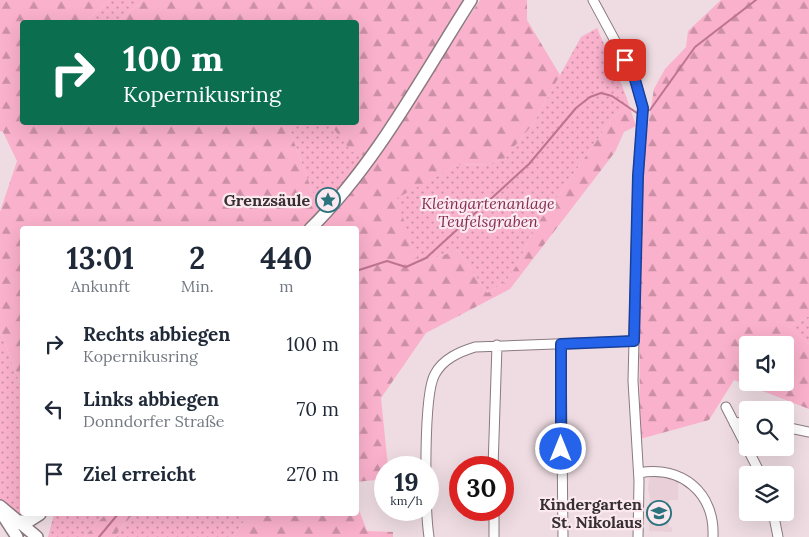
<!DOCTYPE html>
<html lang="de">
<meta charset="utf-8">
<style>
:root{--surface:#fff;--page:#f2f2f3;--text:#1f2937;--muted:#747a83}
body{margin:0;font-family:Lora,serif;background:var(--page);color:var(--text);height:100vh;display:flex;flex-direction:column;font-size:19px;white-space:nowrap}
*{box-sizing:border-box;margin:0}
p{font-size:16px;color:var(--muted)}
.icon{flex:none;width:28px;height:28px;fill:none;stroke:currentColor;stroke-width:2;stroke-linecap:round;stroke-linejoin:round}
.map{position:relative;flex:1;overflow:hidden}
.sheet{position:absolute;left:20px;top:226px;width:339px;height:290px;display:flex;flex-direction:column;background:var(--surface);border-radius:5px;box-shadow:0 5px 20px #0002}
.sheet>*{flex:none}
.hud{position:absolute;left:20px;top:20px;width:339px;height:105px;border-radius:5px;box-shadow:0 5px 20px #0002;background:#0b6e4f;color:#fff;overflow:hidden}
.tools{position:absolute;left:739px;top:336px;display:grid;gap:10px}
.tools a{display:grid;place-items:center;width:55px;height:55px;border-radius:5px;background:var(--surface);box-shadow:0 5px 20px #0002;font-size:25px}
.speed{position:absolute;left:374px;top:456px;display:flex;gap:10px;font-size:25px;font-weight:700;text-align:center}
.speed>*{display:grid;place-content:center;width:65px;height:65px;border-radius:50%;background:var(--surface);box-shadow:0 5px 20px #0002;line-height:1}
.speed small{font-size:12px;font-weight:400}
.speed .limit{border:8px solid #d22;background:#fff;color:#111}
.pin{position:absolute;display:grid;place-items:center;width:42px;height:42px;color:#fff;margin:-21px;border-radius:10px;box-shadow:0 2px 8px #0006}
.me{position:absolute;width:55px;margin:-28px;rotate:0deg;stroke-linejoin:round;filter:drop-shadow(0 0 4px #0008)}
.turn{display:flex;align-items:center;gap:18px;height:105px;padding:0 20px;font-size:22px}
.turn .icon{width:65px;height:65px;stroke-width:2.5}
.turn b{display:block;font-size:35px;line-height:42px}
.eta{display:flex;justify-content:space-evenly;align-items:center;height:85px;text-align:center}
.eta b{font-size:30px;font-weight:700;line-height:35px}
ul{padding:0;list-style:none}
li{display:flex;align-items:center;gap:15px;height:65px;padding:0 20px}
li div{flex:1}
li b{display:block;font-size:19px}
li em{font-style:normal}
.map>svg:first-child{display:block}
</style>
<div class="map">
<svg width="809" height="537" viewBox="0 0 809 537">
<defs>
<pattern id="grass-dots" width="8" height="8" patternUnits="userSpaceOnUse" patternTransform="scale(1.25)"><rect width="8" height="8" fill="#fab1cb"/><path d="M2 2h.1M6 6h.1" fill="none" stroke="#cb90a5" stroke-width="1.8" stroke-linecap="round"/></pattern>
<pattern id="forest-firs" width="22" height="20" patternUnits="userSpaceOnUse" patternTransform="scale(1.25)"><rect width="22" height="20" fill="#fab1cb"/><path d="M5 1l3.5 6h-7zM16 11l3.5 6h-7z" fill="#cb90a5"/></pattern>
</defs>
<rect width="100%" height="100%" fill="#eedce2"/>
<path fill="#e9cfd7" d="M654 475 678 481V500H669V527H672V532L649 531 650 496 648 489 649 479Z"/>
<path fill="url(#grass-dots)" d="M110 0H143L118 22H85Z
M597 28C608 54 621 79 629 105L613 117 557 198 534 228 520 260 505 283 487 293 458 250 417 264 396 198 458 165 489 164 505 158 533 124 581 37Z
M287 123H334L333 128 365 156 321 215Z
M809 316V344L789 327Z
M0 331 22 388V514H37L27 518 12 512 0 500Z
M54 514H106L84 537H48Z
M133 514H249L233 537H114Z"/>
<path fill="url(#forest-firs)" fill-rule="evenodd" d="M0 0H110L85 22H22V122L287 123 321 215 306 229H22V388L0 331V212L17 161 3 132 0 131Z
M143 0H468L365 156 352 152 333 128 334 123 356 122V22H118Z
M480 0H527V20L560 75 533 124 505 158 489 164 458 165 397 198 417 264 458 250 487 293 505 283 520 260 534 228 557 198 613 117 629 105 636 126 624 132 615 152 510 289 426 333 381 398 388 467 385 468V479L356 482V229H317L413 103Z
M721 0H809V316L789 327 809 344V409L734 380 709 420 640 439 639 263 642 139 647 131 654 89 665 69 686 47 688 31ZM748 345H785V382H748Z
M356 502 367 531 393 532V537H233L249 514H356Z
M106 514H133L114 537H84Z"/>
<g fill="none" stroke-linecap="round" stroke-linejoin="round">
<path stroke="#bd748f" stroke-width="2" d="M645 111 650 110 695 47 756 0
M356 271 387 261 406 267 426 258 529 164 576 108 590 97 601 93 612 96 637 113 640 112
M99 537 118 514"/>
<defs>
<path id="minor" d="M593 0 634 76 643 108 638 176 633 381 639 481 638 537
M561 344 563 537
M726 407 761 475
M734 423 748 422
M785 427 809 432
M493 468 497 345
M639 473C682 465 715 493 713 537
M494 510V537
M773 512 778 537
M429 537C425 510 423 394 435 374 443 359 459 352 475 347L634 341"/>
<path id="major" d="M310 229C376 164 421 78 471 0
M0 506 37 537
M0 511 17 537
M18 521H29L40 514"/>
</defs>
<use href="#minor" stroke="#8a7a7f" stroke-width="11"/>
<use href="#major" stroke="#8a7a7f" stroke-width="14"/>
<use href="#minor" stroke="#fff" stroke-width="9"/>
<use href="#major" stroke="#fff" stroke-width="11"/>
</g>
<g fill="none" stroke-linecap="round" stroke-linejoin="round">
<defs>
<path id="route" d="M561 449V344L634 341 638 176 643 108 634 76 625 60"/>
</defs>
<use href="#route" stroke="#184099" stroke-width="12"/>
<use href="#route" stroke="#2563eb" stroke-width="9"/>
</g>
<defs>
<symbol id="sight-ring" viewBox="-11 -11 22 22"><circle r="9.5" fill="#fbe9ef" stroke="#2c747d" stroke-width="1.5"/><path d="M0-6L1.8-2.2L6-1.7L2.9 1.2L3.7 5.4L0 3.3L-3.7 5.4L-2.9 1.2L-6-1.7L-1.8-2.2Z" fill="#2c747d"/></symbol>
<symbol id="school-ring" viewBox="-11 -11 22 22"><circle r="9.5" fill="#fbe9ef" stroke="#2c747d" stroke-width="1.5"/><path d="M0-5L7-2L0 1L-7-2ZM-4 1L0 2.5L4 1V4Q0 6-4 4Z" fill="#2c747d"/></symbol>
</defs>
<g fill-rule="evenodd">
<use href="#sight-ring" x="314" y="186" width="28" height="28"/>
<use href="#school-ring" x="645" y="499" width="28" height="28"/>
</g>
<g text-anchor="middle" stroke-width="4.5" stroke-linejoin="round" paint-order="stroke">
<g font-size="16" font-weight="bold" fill="#352f31" stroke="#fbe9ef" text-anchor="end">
<text x="310" y="206">Grenzsäule</text>
<text x="642" y="510">Kindergarten<tspan x="642" dy="18">St. Nikolaus</tspan></text>
</g>
<g font-size="16" font-style="italic" fill="#852c53" stroke="#fbe9ef">
<text x="488" y="209">Kleingartenanlage<tspan x="488" dy="18">Teufelsgraben</tspan></text>
</g>
</g>
</svg>
<div class="tools">
<a><svg class="icon" aria-label="sound" viewBox="0 0 24 24"><path d="M4 9h4l5-4v14l-5-4H4zM17 9q2 3 0 6"/></svg></a>
<a><svg class="icon" aria-label="search" viewBox="0 0 24 24"><circle cx="10" cy="10" r="6"/><path d="M15 15l6 6"/></svg></a>
<a><svg class="icon" aria-label="layers" viewBox="0 0 24 24"><path d="M12 4l9 5-9 5-9-5zM3 14l9 5 9-5"/></svg></a>
</div>
<div class="speed"><div>19<small>km/h</small></div><div class="limit">30</div></div>
<div class="pin" style="left:625px;top:60px;background:#d93025"><svg class="icon" aria-label="arrive" viewBox="0 0 24 24"><path d="M6 21V4h12l-3 4 3 4H6"/></svg></div>
<svg class="me" style="left:561px;top:449px" viewBox="-20 -20 40 40"><circle r="17" fill="#2563eb" stroke="#fff" stroke-width="3"/><path d="M0-11L8 9 0 5-8 9z" fill="#fff"/></svg>
<div class="hud">
<div class="turn"><svg class="icon" aria-label="right" viewBox="0 0 24 24"><path d="M7 20v-9h11M14 6l5 5-5 5"/></svg><div><b>100 m</b>Kopernikusring</div></div>
</div>
<section class="sheet">
<div class="eta">
<div><b>13:01</b><p>Ankunft</p></div>
<div><b>2</b><p>Min.</p></div>
<div><b>440</b><p>m</p></div>
</div>
<ul>
<li><svg class="icon" aria-label="right" viewBox="0 0 24 24"><path d="M7 20v-9h11M14 6l5 5-5 5"/></svg><div><b>Rechts abbiegen</b><p>Kopernikusring</p></div><em>100 m</em></li>
<li><svg class="icon" aria-label="left" viewBox="0 0 24 24"><path d="M17 20v-9H6M10 6l-5 5 5 5"/></svg><div><b>Links abbiegen</b><p>Donndorfer Straße</p></div><em>70 m</em></li>
<li><svg class="icon" aria-label="arrive" viewBox="0 0 24 24"><path d="M6 21V4h12l-3 4 3 4H6"/></svg><div><b>Ziel erreicht</b></div><em>270 m</em></li>
</ul>
</section>
</div>
